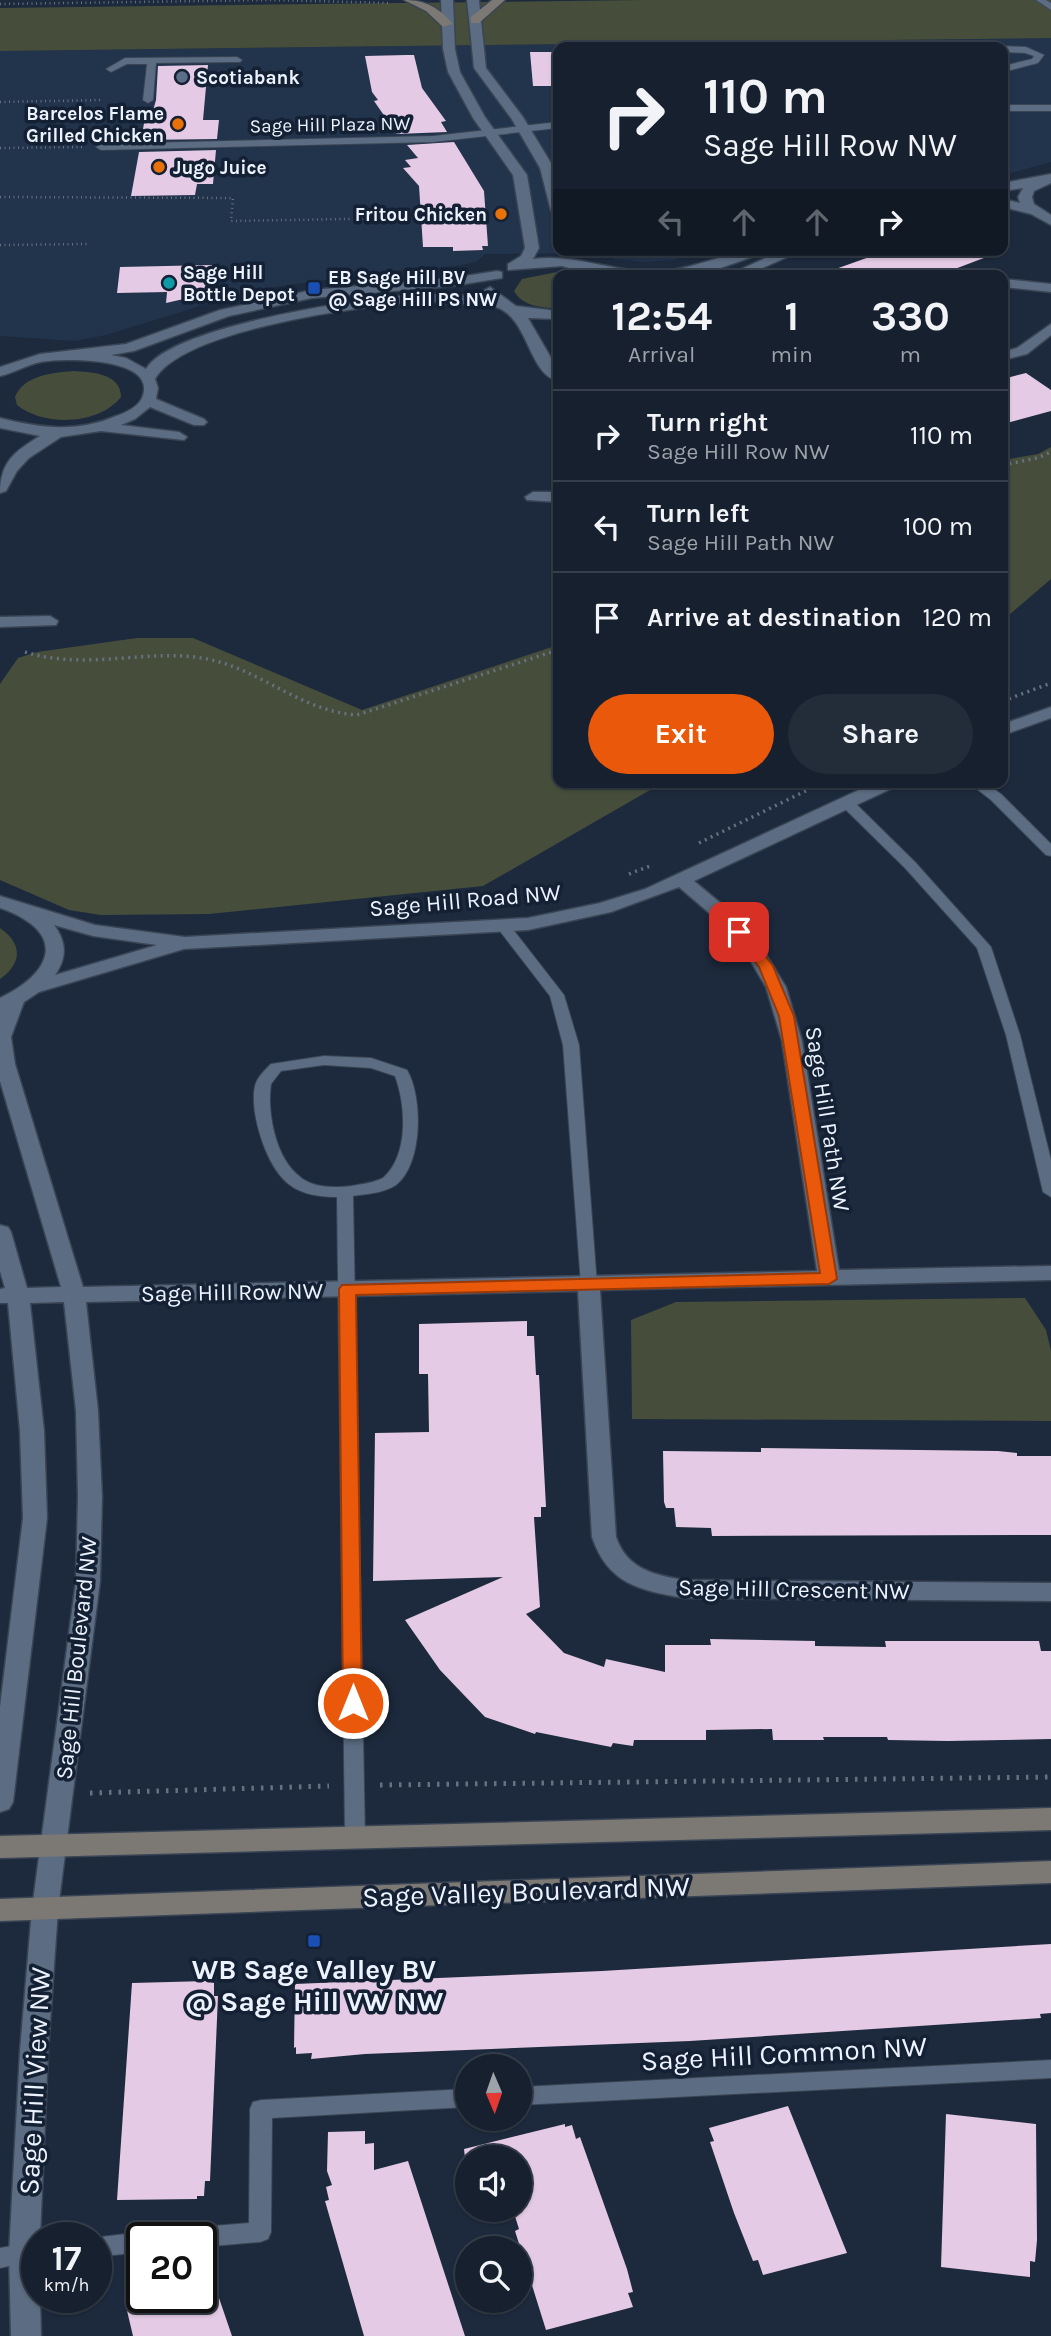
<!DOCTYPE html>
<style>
:root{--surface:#16202e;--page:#232d3a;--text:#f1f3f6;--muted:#9ea3aa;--line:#353e4a;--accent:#ea580c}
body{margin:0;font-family:Karla,sans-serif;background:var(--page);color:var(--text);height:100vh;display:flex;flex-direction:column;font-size:26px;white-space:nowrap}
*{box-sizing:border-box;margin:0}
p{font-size:23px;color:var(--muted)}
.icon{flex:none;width:38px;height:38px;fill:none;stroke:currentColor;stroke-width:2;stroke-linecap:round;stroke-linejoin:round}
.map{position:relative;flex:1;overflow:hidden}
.side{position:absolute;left:553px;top:270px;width:455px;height:518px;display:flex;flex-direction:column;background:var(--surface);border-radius:14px;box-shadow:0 2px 5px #0004,0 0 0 2px var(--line)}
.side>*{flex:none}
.guide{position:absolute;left:553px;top:42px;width:455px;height:214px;border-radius:14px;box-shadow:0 2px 5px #0004,0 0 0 2px var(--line);background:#16202e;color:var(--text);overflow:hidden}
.needle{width:46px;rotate:178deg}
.buttons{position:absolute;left:455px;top:2054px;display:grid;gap:14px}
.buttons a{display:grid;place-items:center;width:77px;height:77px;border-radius:50%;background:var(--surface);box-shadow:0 2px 5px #0004,0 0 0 2px var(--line);font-size:35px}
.speed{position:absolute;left:21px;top:2222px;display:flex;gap:14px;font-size:35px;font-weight:700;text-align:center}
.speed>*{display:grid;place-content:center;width:91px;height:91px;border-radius:50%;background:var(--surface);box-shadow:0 2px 5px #0004,0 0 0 2px var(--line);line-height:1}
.speed small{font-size:18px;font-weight:400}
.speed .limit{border:4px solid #111;border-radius:10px;background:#fff;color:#111}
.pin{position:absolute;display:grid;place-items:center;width:60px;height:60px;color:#fff;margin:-30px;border-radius:14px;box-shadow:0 4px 10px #0006}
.me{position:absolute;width:77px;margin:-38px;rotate:0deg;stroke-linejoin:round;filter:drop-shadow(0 0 5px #0008)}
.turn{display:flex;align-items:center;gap:24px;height:147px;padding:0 35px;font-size:32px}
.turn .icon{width:91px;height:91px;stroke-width:2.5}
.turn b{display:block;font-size:49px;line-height:60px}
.lanes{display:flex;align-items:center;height:66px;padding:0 35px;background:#0003;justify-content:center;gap:35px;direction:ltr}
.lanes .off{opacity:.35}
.eta{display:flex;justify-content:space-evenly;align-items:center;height:119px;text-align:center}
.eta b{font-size:42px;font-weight:700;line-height:49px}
.action{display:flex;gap:14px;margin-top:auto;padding:14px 35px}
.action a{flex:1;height:80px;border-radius:42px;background:var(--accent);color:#fff;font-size:28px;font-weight:700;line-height:80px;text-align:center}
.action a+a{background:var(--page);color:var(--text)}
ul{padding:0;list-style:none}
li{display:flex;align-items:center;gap:21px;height:91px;padding:0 35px;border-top:2px solid var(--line)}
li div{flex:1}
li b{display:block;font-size:26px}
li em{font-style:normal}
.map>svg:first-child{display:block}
</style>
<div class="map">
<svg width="1051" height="2336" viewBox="0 0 1051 2336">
<rect width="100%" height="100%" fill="#1d2a3d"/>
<path fill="#22334c" d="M1051 38V162L1003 175V47H558V250H711L675 260 644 262 614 259 602 253 485 254 476 262 456 266 382 272 281 286 226 298 106 335 75 341 0 336V51Z"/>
<path fill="#464e3b" d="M644 0H1051V38L0 51V8Z
M557 272 577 275H558V308C542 308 522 306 514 291L522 279Z
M73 371C91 372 121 373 121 397 99 425 44 427 17 405L15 397C24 375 52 373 73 371Z
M1051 447V579L1003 620V460L1038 454Z
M137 638H193L362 710 558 645V782H664L483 886 209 914 101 915 69 910 0 880V684L18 658 37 652Z
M0 928C22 943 23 963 0 979Z
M1025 1298 1046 1330 1051 1351V1421L632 1419 631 1320 676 1302Z"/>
<path fill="#e4cae4" d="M530 52H558V86H533Z
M406 55H414L422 88 446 121 441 122 447 132 397 134 374 101 378 100 372 92 365 56Z
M208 65 203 120H219L217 139 141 140 145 118H151L156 100 158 66Z
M454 142 484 191 488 246H482L483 250 453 251V247H423L419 186 403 168 411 167 405 160 418 158 407 145Z
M216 150 213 184H197L195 195 131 196 139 152Z
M889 250H997V253L939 275H831L830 271Z
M212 265 210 293 166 303 167 292 117 293 120 267Z
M1026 373 1051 390V411L1003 424V379Z
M527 1321V1336H534L536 1375H539L546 1507H541V1517H534L540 1607 526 1614 564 1653 604 1667 606 1659 665 1672V1645H711L710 1639 815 1641V1646L886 1647 885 1641H1039L1041 1651H1051V1739L948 1741 888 1740 887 1737H823L824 1740H773L772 1729 706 1730V1740H634L633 1746 613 1743 611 1747 536 1732 535 1734 485 1717 440 1670 405 1620 503 1577 373 1581 375 1433 429 1432 428 1374H419V1324Z
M761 1448 998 1451 1017 1453V1456H1051V1535L712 1536 711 1528 676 1527 674 1508H666L664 1502 663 1451 761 1452Z
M1051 1944V2013L1040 2014 1041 2018 690 2041 365 2054 311 2059 312 2053 296 2054V2047L294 2048 295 1984 602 1971Z
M207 1981 214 1983V1996H218L210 2181H205L204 2196H197V2199L117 2200 132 1983Z
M788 2106 847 2253 763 2275 758 2260 753 2261 734 2213 710 2142 714 2141 709 2128Z
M946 2114 1036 2124 1037 2240 1035 2262 1030 2261V2277L941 2267Z
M565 2124V2127L572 2125 576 2139 580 2137 627 2269 633 2292 628 2293 633 2307 546 2330 515 2231 519 2229 513 2210H520V2158H465L464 2149Z
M365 2131V2144L374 2143V2170L408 2161 465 2336H364L325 2201 329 2200 326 2187 332 2185 327 2171 328 2132Z
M124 2298H219L232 2336H133Z"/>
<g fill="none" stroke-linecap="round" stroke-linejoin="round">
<defs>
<path id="lane" d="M1036 0H1046L1051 3V10Z
M1003 46 1026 47 1044 55 1038 63 1003 72V66L1032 59 1034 56 1025 53 1003 52V47H1000Z
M237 57 242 60 240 62 156 63 153 100 148 103 143 100 147 64H127L111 72 106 69 125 58Z
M1003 105H1051V111H1003Z
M558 122V128L433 142 101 150 96 147 101 144 433 136Z
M968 782H984L1001 794 1051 844V856L1046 855 991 800Z
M847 799 852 800 915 862 991 947 1020 1035 1051 1160V1197L1043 1192 1006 1035 977 948 905 868 842 806 840 803 842 800Z
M503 922 508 923 564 995 579 1045 597 1285 589 1291 581 1285 563 1045 550 996 496 926Z
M324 1056 371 1058 407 1070C423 1097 423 1164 396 1185 384 1193 367 1194 353 1196L365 1838 362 1844 355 1846 348 1844 345 1838 337 1197C321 1197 303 1195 290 1185 267 1169 249 1113 255 1086 257 1077 265 1070 271 1064ZM324 1065 371 1068 395 1076C406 1106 409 1155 383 1178 373 1183 362 1184 351 1186 334 1188 312 1188 299 1176 275 1157 267 1112 271 1084L281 1071Z
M1051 2060V2078L520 2105V2087Z
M467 2089V2107L272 2118 271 2232 268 2239 260 2242 201 2247V2238H177L180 2231 188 2228 249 2223 250 2109 253 2102 261 2100Z
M142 2232 151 2238H142V2252L96 2257V2238H92Z
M29 2243 37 2246V2260L0 2268V2248Z"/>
<path id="street" d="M441 0H453L455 49 460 72 485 117 527 175 539 248 533 259C577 253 619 275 663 271 698 268 730 250 765 250L763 253 715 270 689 275H594L562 266 508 270V264L521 256 525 248 513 175 473 118 448 72 443 49Z
M467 0H479L486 68 523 117 554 168 558 186V215L551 211 540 168 511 118 474 68Z
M1051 174V183L1034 191 1032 197 1034 204 1051 215V225L1031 214 1003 207V199L1020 203 1018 197 1023 188 1003 191V183Z
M783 250H803L749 274 742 275 737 271Z
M497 271 502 272V278L452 286 312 298 229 316 134 351 111 355 126 358 146 369C171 325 376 295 428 294 448 294 468 296 487 297L483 291 490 287 516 306 558 311V319L528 318 558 370V381C528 374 529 318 496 307 487 303 474 305 464 304 452 304 439 302 427 302 369 304 184 329 155 379L158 388 156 399 204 419 207 422 204 425H194L150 407 135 419 121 425 179 432 187 437 184 440 101 431 61 437 29 458 17 471 6 491 0 493C0 462 15 451 40 436L0 428V418C40 428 77 433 116 416 125 413 138 407 142 398 160 356 61 358 41 362 26 365 14 373 0 376V367L40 354 126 344 220 310 312 290 452 278Z
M1003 279 1051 284V292L1003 287Z
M1051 324V335L1027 354 1003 360V352L1017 348Z
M533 492H558V502L527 500 525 497Z
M50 616 58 621 56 625 0 627V617Z
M1051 707V718L1003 735V724Z
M876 782H900L897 786 694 881 736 916 757 940 786 987 802 1041 839 1270 1051 1266V1280L600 1290 616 1537C627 1569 654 1575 684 1580L1051 1583V1601L684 1598C639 1590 608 1584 592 1537L578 1291 86 1302 98 1411 102 1497 100 1581 58 1909 48 2051 40 2238H37V2298H40L41 2336H11L9 2253 20 2051 32 1909 76 1581 78 1497 76 1411 64 1302 30 1303 44 1431 47 1518 13 1802 9 1809 0 1812V1707L23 1518 20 1431 8 1303H0V1289L5 1288 0 1271V1225L8 1227 11 1232 27 1288 61 1287 0 1081V998C56 971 66 931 0 908V896L95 925 185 937 528 918 600 903 645 889ZM679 887 722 924 742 947 766 987 782 1041 817 1271 83 1287 15 1064 11 1037 24 1002 39 992 184 949 528 930 611 912ZM54 925 93 936 157 945 55 975C67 958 67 942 54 925Z"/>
<path id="secondary" d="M404 0C426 0 439 8 453 24L443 27 426 11Z
M492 0H505L479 23H471V17Z
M1051 1808V1830L0 1858V1836Z
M1051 1861V1883L0 1921V1899Z"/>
</defs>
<use href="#lane" stroke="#394454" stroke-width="2"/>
<use href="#street" stroke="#394454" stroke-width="3"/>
<use href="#secondary" stroke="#394454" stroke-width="3"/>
<path stroke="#677182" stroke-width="2.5" stroke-dasharray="1 3.5" stroke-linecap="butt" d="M0 4 270 0 391 3
M0 102 100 100
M0 148 83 147
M0 197 233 198 231 221 401 218
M0 245 87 244"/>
<path stroke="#677182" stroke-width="3.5" stroke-dasharray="2 4.5" stroke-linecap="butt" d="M1003 465 1037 458 1051 452
M25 652C90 672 152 646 212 660 263 672 304 712 357 715L558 650
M1003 701 1051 683
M699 843 824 782
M629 874 650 866"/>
<path stroke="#677182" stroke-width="5" stroke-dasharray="2.5 7" stroke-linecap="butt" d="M380 1785 1051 1777
M90 1793 329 1786"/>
<use href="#lane" fill="#5c6c82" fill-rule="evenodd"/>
<use href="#street" fill="#5c6c82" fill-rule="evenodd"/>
<use href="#secondary" fill="#7c7874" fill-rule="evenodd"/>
</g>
<path fill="#ea580c" stroke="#983908" stroke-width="2" d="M739 928 744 929 773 966 794 1016 837 1279 829 1284 356 1295 362 1703 360 1708 353 1710 346 1708 343 1703 339 1289 342 1285 820 1273 779 1016 759 967 732 932Z"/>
<circle fill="#5c6f8a" stroke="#142033" stroke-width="2.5" cx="182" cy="77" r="7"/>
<g fill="#e8710a" stroke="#142033" stroke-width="2.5">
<circle cx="178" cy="124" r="7"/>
<circle cx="159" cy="167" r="7"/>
<circle cx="501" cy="214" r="7"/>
</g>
<circle fill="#0f9aa8" stroke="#142033" stroke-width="2.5" cx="169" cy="283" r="7"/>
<g fill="#1a4fb4" stroke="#142033" stroke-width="2.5">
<rect x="307" y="281" width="14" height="14" rx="3.5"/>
<rect x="307" y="1934" width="14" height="14" rx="3.5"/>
</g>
<g text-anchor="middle" stroke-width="7" stroke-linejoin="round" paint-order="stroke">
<g font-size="19" font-weight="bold" fill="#ecf3fe" stroke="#142033" text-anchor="start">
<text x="196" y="84">Scotiabank</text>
<text x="164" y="120" text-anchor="end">Barcelos Flame<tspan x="164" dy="22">Grilled Chicken</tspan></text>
<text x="173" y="174">Jugo Juice</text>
<text x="487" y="221" text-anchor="end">Fritou Chicken</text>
<text x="183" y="279">Sage Hill<tspan x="183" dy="22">Bottle Depot</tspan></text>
<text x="328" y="284">EB Sage Hill BV<tspan x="328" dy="22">@ Sage Hill PS NW</tspan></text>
</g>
<g font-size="19" fill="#ecf3fe" stroke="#142033">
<text transform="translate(330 124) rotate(-1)" y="7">Sage Hill Plaza NW</text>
</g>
<g font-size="23" fill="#ecf3fe" stroke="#142033">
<text transform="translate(465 900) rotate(-5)" y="8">Sage Hill Road NW</text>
<text transform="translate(828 1119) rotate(81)" y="8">Sage Hill Path NW</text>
<text transform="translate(232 1292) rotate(-1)" y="8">Sage Hill Row NW</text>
<text transform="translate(794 1589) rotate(1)" y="8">Sage Hill Crescent NW</text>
<text transform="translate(76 1658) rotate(-84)" y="8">Sage Hill Boulevard NW</text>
</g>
<g font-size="28" fill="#ecf3fe" stroke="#142033">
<text transform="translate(526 1891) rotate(-2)" y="10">Sage Valley Boulevard NW</text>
<text transform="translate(784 2053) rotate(-3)" y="10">Sage Hill Common NW</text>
<text transform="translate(34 2081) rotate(-87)" y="10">Sage Hill View NW</text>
</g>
<g font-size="28" font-weight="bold" fill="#ecf3fe" stroke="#142033">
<text x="314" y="1979">WB Sage Valley BV<tspan x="314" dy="32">@ Sage Hill VW NW</tspan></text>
</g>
</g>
</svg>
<div class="buttons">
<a><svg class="needle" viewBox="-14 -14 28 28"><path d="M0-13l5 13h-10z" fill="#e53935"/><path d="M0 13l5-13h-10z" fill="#9ea3aa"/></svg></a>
<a><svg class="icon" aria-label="sound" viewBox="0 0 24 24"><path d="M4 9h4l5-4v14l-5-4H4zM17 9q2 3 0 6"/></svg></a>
<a><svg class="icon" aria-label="search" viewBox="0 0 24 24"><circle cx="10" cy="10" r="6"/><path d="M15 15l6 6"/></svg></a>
</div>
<div class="speed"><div>17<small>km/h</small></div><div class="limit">20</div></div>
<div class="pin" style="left:739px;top:932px;background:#d93025"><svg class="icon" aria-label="arrive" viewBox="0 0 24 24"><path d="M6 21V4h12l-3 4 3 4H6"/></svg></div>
<svg class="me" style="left:353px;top:1703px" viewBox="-20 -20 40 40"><circle r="17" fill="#ea580c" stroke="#fff" stroke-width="3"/><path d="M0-11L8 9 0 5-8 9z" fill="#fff"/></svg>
<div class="guide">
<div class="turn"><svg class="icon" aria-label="right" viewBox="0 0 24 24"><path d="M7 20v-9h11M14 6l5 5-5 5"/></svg><div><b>110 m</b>Sage Hill Row NW</div></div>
<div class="lanes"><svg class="icon off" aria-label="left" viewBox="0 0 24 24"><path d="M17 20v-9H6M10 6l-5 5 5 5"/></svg><svg class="icon off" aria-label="ahead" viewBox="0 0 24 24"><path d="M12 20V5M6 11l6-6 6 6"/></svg><svg class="icon off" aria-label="ahead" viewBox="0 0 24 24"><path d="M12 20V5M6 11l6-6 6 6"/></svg><svg class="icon" aria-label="right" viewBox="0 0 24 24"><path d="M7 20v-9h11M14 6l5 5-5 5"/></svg></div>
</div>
<section class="side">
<div class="eta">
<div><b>12:54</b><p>Arrival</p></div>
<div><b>1</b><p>min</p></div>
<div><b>330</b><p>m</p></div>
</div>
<ul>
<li><svg class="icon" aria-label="right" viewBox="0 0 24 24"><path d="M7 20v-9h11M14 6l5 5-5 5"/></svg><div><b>Turn right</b><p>Sage Hill Row NW</p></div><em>110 m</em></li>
<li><svg class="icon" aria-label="left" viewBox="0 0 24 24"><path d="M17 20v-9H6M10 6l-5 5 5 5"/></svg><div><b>Turn left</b><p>Sage Hill Path NW</p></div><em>100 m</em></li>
<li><svg class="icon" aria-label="arrive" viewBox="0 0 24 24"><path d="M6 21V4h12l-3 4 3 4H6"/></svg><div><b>Arrive at destination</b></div><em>120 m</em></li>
</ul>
<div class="action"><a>Exit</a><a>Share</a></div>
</section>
</div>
